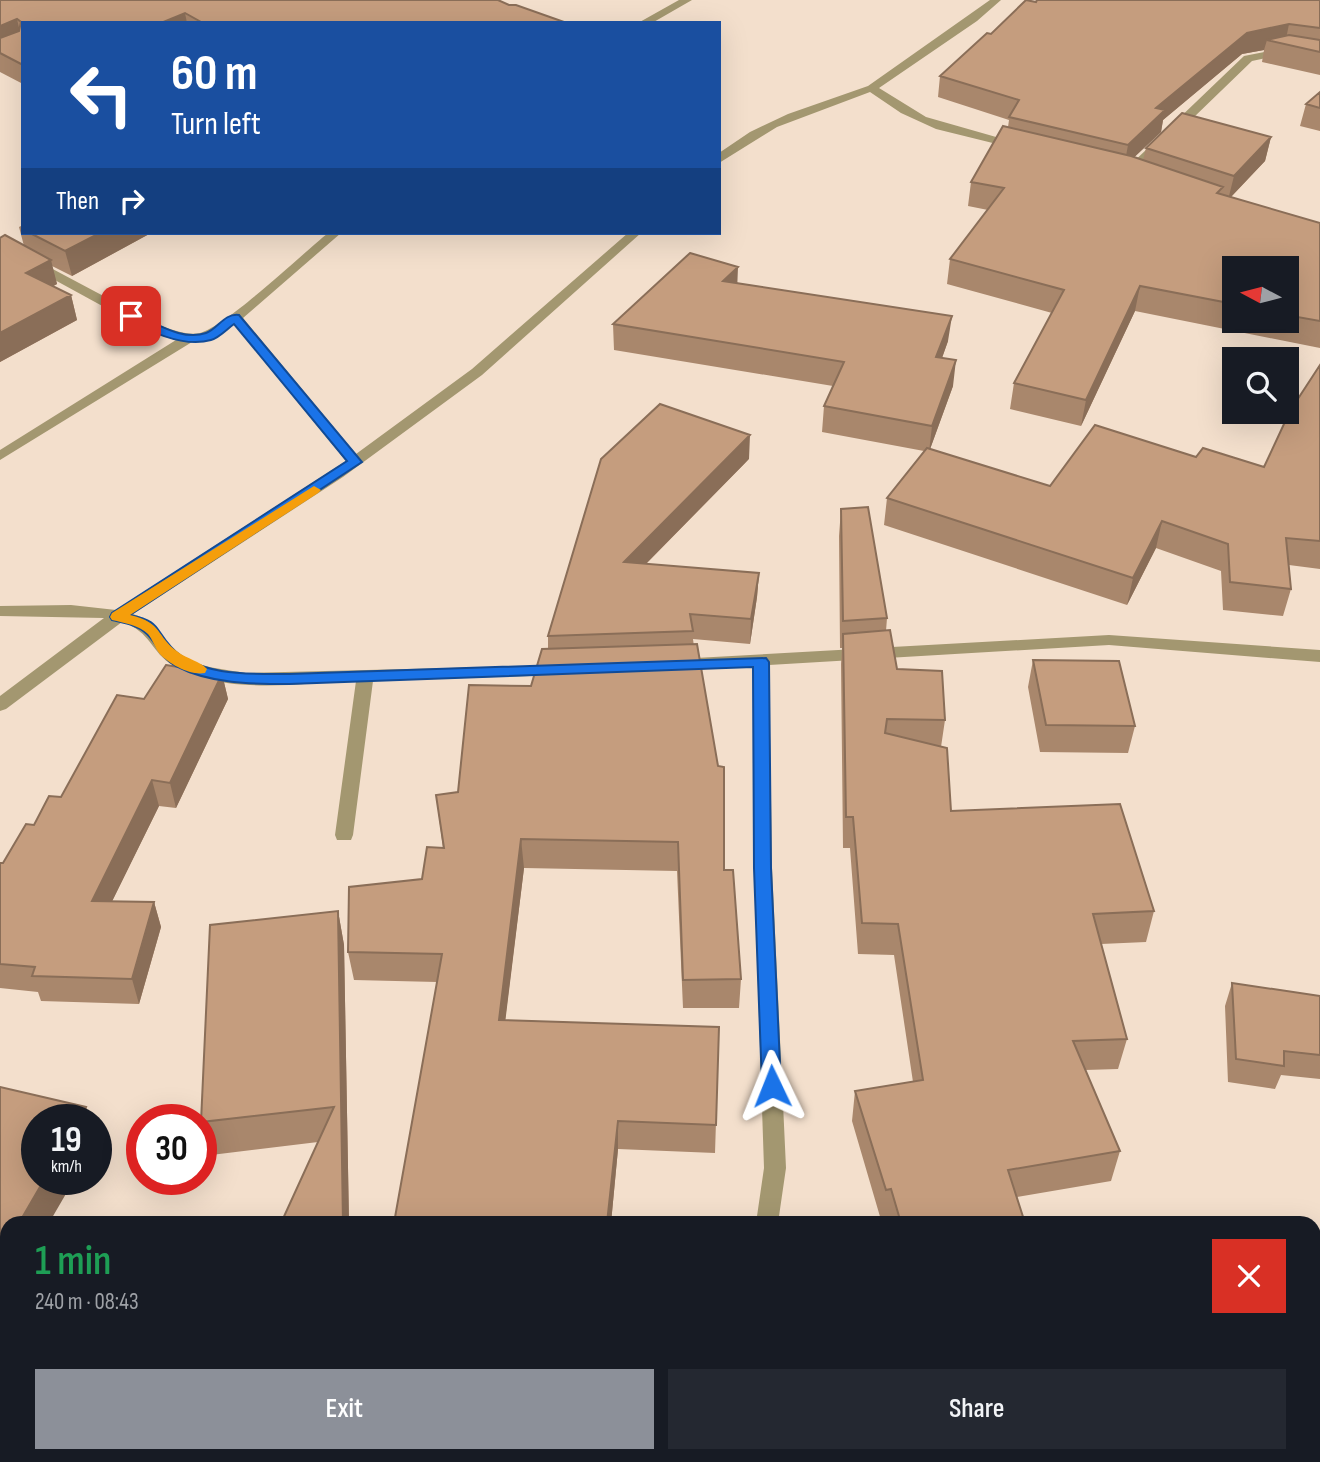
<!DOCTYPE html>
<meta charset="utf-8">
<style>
:root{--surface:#171b24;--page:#242831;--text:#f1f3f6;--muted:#9ea1a6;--accent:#8c9099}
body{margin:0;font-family:"Sofia Sans Condensed",sans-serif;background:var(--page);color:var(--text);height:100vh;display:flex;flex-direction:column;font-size:26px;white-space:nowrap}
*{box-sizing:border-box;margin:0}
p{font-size:23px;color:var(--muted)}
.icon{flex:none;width:38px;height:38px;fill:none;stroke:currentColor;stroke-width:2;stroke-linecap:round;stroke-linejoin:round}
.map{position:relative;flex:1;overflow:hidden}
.details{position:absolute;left:0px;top:1216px;width:1321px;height:247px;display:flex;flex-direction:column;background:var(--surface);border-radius:21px 21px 0 0;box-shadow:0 7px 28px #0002}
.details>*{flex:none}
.hud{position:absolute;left:21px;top:21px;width:700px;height:214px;border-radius:0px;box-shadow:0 7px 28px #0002;background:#1a4fa0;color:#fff;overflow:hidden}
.needle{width:46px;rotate:277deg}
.fabs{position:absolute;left:1222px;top:256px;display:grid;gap:14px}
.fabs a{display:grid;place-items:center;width:77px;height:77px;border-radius:0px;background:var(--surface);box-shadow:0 7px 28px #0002;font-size:35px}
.speed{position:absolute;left:21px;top:1104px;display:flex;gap:14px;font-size:35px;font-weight:700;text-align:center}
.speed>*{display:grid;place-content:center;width:91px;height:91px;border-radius:50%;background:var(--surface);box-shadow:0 7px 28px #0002;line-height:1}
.speed small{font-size:18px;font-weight:400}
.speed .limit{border:10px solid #d22;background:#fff;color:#111}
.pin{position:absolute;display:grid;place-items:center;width:60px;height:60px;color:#fff;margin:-30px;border-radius:14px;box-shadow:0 4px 10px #0006}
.me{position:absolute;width:77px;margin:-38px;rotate:358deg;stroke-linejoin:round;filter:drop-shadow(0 0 5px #0008)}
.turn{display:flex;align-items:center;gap:24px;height:147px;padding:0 35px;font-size:32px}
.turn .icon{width:91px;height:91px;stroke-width:2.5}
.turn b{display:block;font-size:49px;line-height:60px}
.then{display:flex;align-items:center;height:66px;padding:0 35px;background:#0003;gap:14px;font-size:26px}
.round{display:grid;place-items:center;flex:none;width:74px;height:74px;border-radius:0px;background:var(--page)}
.head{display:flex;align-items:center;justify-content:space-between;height:119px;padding:0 35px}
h1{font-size:42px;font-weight:600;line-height:52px;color:#1e9e55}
.action{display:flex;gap:14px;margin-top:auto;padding:14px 35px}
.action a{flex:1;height:80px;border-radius:0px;background:var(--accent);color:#fff;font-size:28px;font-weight:600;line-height:80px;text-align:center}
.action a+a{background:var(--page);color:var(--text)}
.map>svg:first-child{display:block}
</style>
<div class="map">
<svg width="1320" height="1462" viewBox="0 0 1320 1462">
<rect width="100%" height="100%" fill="#f3dfcc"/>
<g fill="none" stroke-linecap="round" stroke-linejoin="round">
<path fill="#a39770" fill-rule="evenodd" d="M679 0H692L652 23H638Z
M990 0H1001L977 21 879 88 926 117 1021 144V150L936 129 901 113 870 92 777 127 719 163V153L750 132 788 114 868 86Z
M1284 48 1320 53V59L1284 54 1252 61 1132 177H1124V171L1244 56Z
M328 233H341L243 318 356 454 472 369 628 233H641L482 375 343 477 133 614C160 623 158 637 178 653 197 668 223 669 246 673L565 665 567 669 565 673 559 675 373 681 353 835 351 840H337L335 835 356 681C299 683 226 696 174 666 150 652 152 632 122 622L6 709 0 711V696L104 618 0 616V606L71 605 116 610 346 461 234 324 210 339 192 342 0 460V450L176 340 148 331 0 250V241L158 325C171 329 186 336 200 333 229 324 301 255 328 233Z
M1109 635 1320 650V662L1109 645 769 665 772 868 786 1168 778 1223H756L764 1168 754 868 753 666 677 671 669 665 677 659Z
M721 1456H745L744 1462H720Z"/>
</g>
<path fill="#a9876c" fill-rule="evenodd" d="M0 0 509 5 564 23H23V84L0 72Z
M1320 0V75L1262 62 1264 50 1242 54 1163 120 1161 132 1134 157 1143 160 1146 148 1271 137 1265 161 1231 197 1320 223V348L1135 311 1081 426 1010 409 1014 383 1052 313 947 284 950 259 988 210 968 206 971 182 1008 127 1009 120 938 97 940 76 991 34 1036 2ZM1234 268H1286V320H1234Z
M1320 92V131L1300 126 1306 104Z
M23 225V233H151L72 276 52 266 57 284 53 286 71 295 77 320 0 362V238L5 235 24 246 19 227Z
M737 283 948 341 942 358 953 386 930 449 1050 486 1196 457 1264 467 1320 365V569L1289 565 1291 589 1283 616 1223 610 1221 571 1156 548 1127 605 884 525 887 498 924 451 822 432 824 406 833 386 614 350 613 324Z
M749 459 646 564 759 573 757 597 750 644 693 639 724 870 741 979 739 1008H683L677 871 524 868 505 1020 719 1027 715 1153 618 1149 611 1223H394L437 982 354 980 348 952 422 879 443 848 436 795 458 792 531 686 548 649V636Z
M841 509 887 618 886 631 897 669 945 720 941 747 951 811 1154 911 1146 942 1101 944 1127 1039 1118 1069 1085 1070 1120 1151 1111 1181 1017 1197 1025 1223H888L887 1219 881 1220 852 1121 855 1091 913 1082 894 955 858 954 850 848H843L841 664 842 648H840L839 536Z
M1033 660 1135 726 1128 753 1040 752 1028 687Z
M222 674 228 699 176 808 159 806 112 901 154 902 161 927 139 1004 41 1001 38 992 0 988V863H3L34 825 61 797 144 699Z
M338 911 344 945 349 1223H281L318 1142 211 1155 201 1122Z
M1232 983 1320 996V1079L1281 1075 1275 1089 1228 1082 1225 1006Z"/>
<path fill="#8a6e58" d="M185 13 187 23H161Z
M17 19 22 41 0 50V26Z
M1289 24 1285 44 1267 40 1264 50 1242 54 1163 120 1161 132 1124 167 1128 145 1156 108 1247 33Z
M1271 137 1265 161 1228 200 1234 176Z
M100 233H151L72 276 65 251Z
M51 260 57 284 33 297 26 273Z
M738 267 737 292 723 281Z
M1140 286 1135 311 1081 426 1086 400Z
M71 295 77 320 0 362V333Z
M952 316 948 341 933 383 936 357Z
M956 360 953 386 929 452 932 426Z
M750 435 749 459 624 586V562Z
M1162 521 1156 548 1127 605 1133 578Z
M759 573 757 597 750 644 751 619Z
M222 674 228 699 176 808 170 783Z
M152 780 159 806 100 926 92 901Z
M521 839 524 868 502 1048 499 1020Z
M154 902 161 927 139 1004 132 979Z
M338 911 344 945 349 1223H343Z
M86 1107 91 1120H79Z
M618 1121V1149L611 1223H607Z
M44 1180H74L49 1223H19Z
M7 1243V1267L1 1254Z
M7 1375V1426L0 1438V1386Z
M655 1456H658V1462H654Z"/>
<path fill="#c59d7e" stroke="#8a6e58" stroke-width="2" d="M0 0H498L509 5H516L564 22 203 23 185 13 161 23H23V65L0 53V38L19 31 21 22 17 19 0 26Z
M1026 0 1036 2 1037 0H1320V28L1289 24 1247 33 1156 108 1165 110 1128 145 1009 117 1019 100 940 76 987 33 991 34Z
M1289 35 1320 40V52L1267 40Z
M1320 92V108L1306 104Z
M1182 113 1271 137 1234 176 1146 148Z
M1003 126 1131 156 1223 187 1217 193 1320 223V321L1286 315V268H1234V304L1140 286 1086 400 1014 383 1064 290 950 259 1004 188 971 182Z
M30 233H100L65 251Z
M5 235 51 260 26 273 71 295 0 333V238Z
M690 253 738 267 723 281 952 316 936 357 956 360 932 426 824 406 844 362 613 324Z
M1320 365V541L1286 538 1291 589 1230 582 1228 544 1162 521 1133 578 887 498 927 448 1050 486 1095 425 1196 457 1203 448 1264 467 1290 411Z
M660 404 750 435 624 562 759 573 751 619 690 614 693 631 548 636 601 459Z
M868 507 887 618 843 621 841 509Z
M890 630 897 669 942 671 945 720 887 719 885 733 947 748 951 811 1120 804 1154 911 1093 914 1127 1039 1073 1041 1120 1151 1008 1170 1025 1223H901L891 1189 886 1190 855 1091 923 1080 898 924 862 923 853 817H846L843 634Z
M697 644 718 766 724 767V870H733L741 979 683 980 678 842 521 839 499 1020 719 1027 716 1125 618 1121 607 1223H394L442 954 348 952 349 887 422 879 427 847 444 848 436 795 458 792 469 685 531 686 542 649Z
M1033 660 1119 661 1135 726 1046 725Z
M166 665 222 674 170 783 152 780 92 901 154 902 132 979 32 976 35 967 0 964V863H3L26 824 34 825 49 796 61 797 117 695 144 699Z
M338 911 343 1223H281L334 1107 201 1122 210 925Z
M1232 983 1320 996V1055L1284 1051V1066L1236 1059Z
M0 1087 86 1107 79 1120H37V1180H44L19 1223H7V1243L1 1254 7 1255V1375L0 1386Z
M470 1456H655L654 1462H469Z
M789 1456H1224L1225 1462H788Z"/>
<path fill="#1a73e8" stroke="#114b97" stroke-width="2" d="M131 313C153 320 180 342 206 333 218 329 224 313 239 315L362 462 130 615C161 622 153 627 171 647 198 677 253 674 289 674L766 658 769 662 771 868 781 1086 779 1092 772 1094 765 1092 762 1086 754 868 753 667 289 684C252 684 210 684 176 666 161 658 158 645 147 634 138 625 124 623 112 620L110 617 112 613 347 461 234 324C227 329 219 338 211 340 184 348 150 332 127 319L125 316Z"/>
<path fill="#f59e0b" d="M314 486 321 490 318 493 130 615C164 623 155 636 178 652 187 659 200 661 207 669L205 673C191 676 169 664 160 654 155 648 153 640 148 634 139 625 124 623 112 620L110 617 112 613Z"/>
</svg>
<div class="fabs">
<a><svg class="needle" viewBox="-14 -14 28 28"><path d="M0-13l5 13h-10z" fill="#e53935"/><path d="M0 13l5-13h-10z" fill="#9ea1a6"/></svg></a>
<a><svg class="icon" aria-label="search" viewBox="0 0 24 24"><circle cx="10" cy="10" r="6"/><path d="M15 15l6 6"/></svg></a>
</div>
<div class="speed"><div>19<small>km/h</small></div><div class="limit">30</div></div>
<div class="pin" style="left:131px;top:316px;background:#d93025"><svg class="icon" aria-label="arrive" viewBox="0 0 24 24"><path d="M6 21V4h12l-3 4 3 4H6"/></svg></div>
<svg class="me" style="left:772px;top:1086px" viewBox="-20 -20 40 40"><path d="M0-17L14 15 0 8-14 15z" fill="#1a73e8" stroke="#fff" stroke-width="4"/></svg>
<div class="hud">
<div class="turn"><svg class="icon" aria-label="left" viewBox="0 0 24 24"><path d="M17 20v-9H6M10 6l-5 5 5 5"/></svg><div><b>60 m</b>Turn left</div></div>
<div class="then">Then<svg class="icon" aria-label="right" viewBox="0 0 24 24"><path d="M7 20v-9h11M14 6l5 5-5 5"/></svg></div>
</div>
<section class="details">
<div class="head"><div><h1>1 min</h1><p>240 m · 08:43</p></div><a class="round" style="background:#d93025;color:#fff"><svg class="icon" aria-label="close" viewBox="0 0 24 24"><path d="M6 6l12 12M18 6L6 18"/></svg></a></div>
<div class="action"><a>Exit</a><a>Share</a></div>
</section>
</div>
